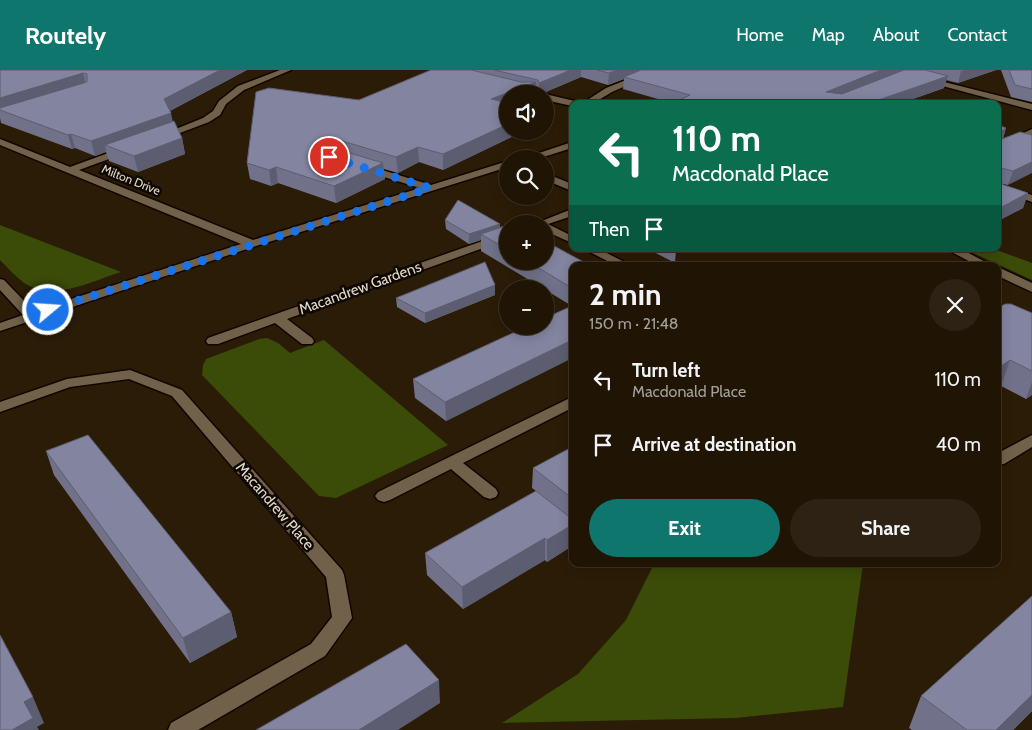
<!DOCTYPE html>
<meta charset="utf-8">
<style>
:root{--surface:#201505;--page:#2d2213;--text:#f1f3f6;--muted:#a29f9a;--line:#3d3427;--accent:#0f766e}
body{margin:0;font-family:Cabin,sans-serif;background:var(--page);color:var(--text);height:100vh;display:flex;flex-direction:column;font-size:19px;white-space:nowrap}
*{box-sizing:border-box;margin:0}
p{font-size:16px;color:var(--muted)}
.icon{flex:none;width:28px;height:28px;fill:none;stroke:currentColor;stroke-width:2;stroke-linecap:round;stroke-linejoin:round}
.map{position:relative;flex:1;overflow:hidden}
.sheet{position:absolute;left:569px;top:192px;width:432px;height:305px;display:flex;flex-direction:column;background:var(--surface);border-radius:10px;box-shadow:0 2px 12px #0003,0 0 0 1px var(--line)}
.sheet>*{flex:none}
.guide{position:absolute;left:569px;top:30px;width:432px;height:152px;border-radius:10px;box-shadow:0 2px 12px #0003,0 0 0 1px var(--line);background:#0b6e4f;color:#fff;overflow:hidden}
.tools{position:absolute;left:499px;top:15px;display:grid;gap:10px}
.tools a{display:grid;place-items:center;width:55px;height:55px;border-radius:50%;background:var(--surface);box-shadow:0 2px 12px #0003,0 0 0 1px var(--line);font-size:25px}
.pin{position:absolute;display:grid;place-items:center;width:42px;height:42px;color:#fff;margin:-21px;border:2px solid #fff;border-radius:50%;box-shadow:0 1px 5px #0007}
.me{position:absolute;width:55px;margin:-28px;rotate:72deg;stroke-linejoin:round;filter:drop-shadow(0 0 4px #0008)}
.turn{display:flex;align-items:center;gap:18px;height:105px;padding:0 20px;font-size:22px}
.turn .icon{width:65px;height:65px;stroke-width:2.5}
.turn b{display:block;font-size:35px;line-height:42px}
.then{display:flex;align-items:center;height:48px;padding:0 20px;background:#0003;gap:10px;font-size:19px}
.round{display:grid;place-items:center;flex:none;width:52px;height:52px;border-radius:26px;background:var(--page)}
.summary{display:flex;align-items:center;justify-content:space-between;height:85px;padding:0 20px}
h1{font-size:30px;font-weight:700;line-height:38px}
.button{display:flex;gap:10px;margin-top:auto;padding:10px 20px}
.button a{flex:1;height:58px;border-radius:30px;background:var(--accent);color:#fff;font-size:20px;font-weight:700;line-height:58px;text-align:center}
.button a+a{background:var(--page);color:var(--text)}
ul{padding:0;list-style:none}
li{display:flex;align-items:center;gap:15px;height:65px;padding:0 20px}
li div{flex:1}
li b{display:block;font-size:19px}
li em{font-style:normal}
header{display:flex;align-items:center;gap:30px;box-sizing:border-box;height:70px;padding:0 25px;background:var(--accent);color:#fff}
header strong{font-size:24px}
nav{display:flex;gap:28px;margin-inline-start:auto;font-size:18px}
.map>svg:first-child{display:block}
</style>
<header>
<strong>Routely</strong>
<nav><a>Home</a><a>Map</a><a>About</a><a>Contact</a></nav>
</header>
<div class="map">
<svg width="1032" height="660" viewBox="0 0 1032 660">
<rect width="100%" height="100%" fill="#2b1c07"/>
<path fill="#3a4c08" d="M0 155 121 202C92 211 51 233 23 212 15 206 7 197 0 190Z
M964 179H994L1032 193V210Z
M267 268 278 273 290 283 324 270 448 375 336 428 319 426 202 305 203 295 206 289 259 269Z
M654 494H863L843 637 736 648 502 653 578 604 626 550Z"/>
<g fill="none" stroke-linecap="round" stroke-linejoin="round">
<defs>
<path id="street" d="M280 0H291L244 20 226 34 220 45 209 52 164 69 161 70 156 67 203 48 213 41 219 31 238 16Z
M651 0H662L612 22 592 34H581L606 18Z
M924 7 1032 34V40L924 11Z
M545 24 579 32 580 34H572V36L545 30Z
M1032 59V66L998 81V75Z
M0 69 70 97 122 78H128V82L79 100 253 170 420 118 361 100V96H369L431 115 508 91V97L256 176 0 261V253L23 245 0 220V209L4 210 34 241 241 174 0 75Z
M572 72V78L537 89H521Z
M545 103 572 114V121L545 110Z
M998 114 1032 125V132L998 120Z
M572 139V146L548 154 572 166V173L545 161V154H534Z
M508 162V169L287 249 312 268 314 271 312 274H302L275 253 218 274H208L206 271 208 268Z
M584 179H599L632 196H617Z
M946 179H961L993 196H978Z
M998 197 1032 213V222L998 206Z
M130 300 182 320 342 500 344 505 352 548 325 586 198 660H168L171 653 311 574 332 547 326 507 172 326 129 309 70 317 0 342V332L67 309Z
M572 327V338L463 393 496 419 498 423 496 427 490 429 484 427 451 399 390 430 384 432 378 430 375 426 378 422Z
M1032 365V377L1004 394 998 395V383Z"/>
</defs>
<use href="#street" stroke="#130600" stroke-width="3"/>
<use href="#street" fill="#72614a" fill-rule="evenodd"/>
</g>
<path fill="#71728a" d="M0 0H247L170 41 172 51 182 68 185 84 138 102 109 91 106 82 95 86 75 78 72 79 1 53 0 48Z
M431 0H996L958 13 946 10 944 18 899 34H671L672 33 623 19 624 9 608 15 581 7 541 24H538L537 22H536L535 24H508V61H524L443 100 419 92 398 103 384 99 385 109 336 133 278 113 271 116 250 109 247 93 359 30Z
M1001 0H1032V32L1011 27Z
M998 55 1006 58 1003 69 1032 65 1008 115 999 113 1028 123 1023 138 998 151Z
M445 150 500 157 508 155V191H545L572 196V288L446 351 415 328 413 309 572 236 481 181V170L469 174 446 159Z
M648 179H676V180L675 193Z
M495 215V225L425 253 397 237 396 228Z
M998 238 1032 243V325L1026 329 1001 316 998 318Z
M572 377V448H571L572 449V476L547 492 545 490 463 539 427 505 425 483 536 421 532 418 533 398Z
M46 381 231 542 237 567 190 593 54 405Z
M921 626 1032 641 1013 660H912L909 658Z"/>
<path fill="#5c5d70" d="M220 0H247L167 42 164 29Z
M571 0H581V7L541 24H539V13Z
M617 0H646L624 7V9L608 15 609 3Z
M881 0H902L901 2 826 34V22Z
M965 0H996L958 13 961 1Z
M83 3 86 16 0 40V28Z
M948 6 944 18 899 34H867Z
M536 12 535 24H508V37L491 29Z
M171 43 174 57 105 75 106 82 95 86 91 71Z
M508 54V61H524L443 100V84Z
M1006 58 1002 71 1000 62Z
M71 64 75 78 72 79 68 65Z
M182 68 185 84 138 102 134 86Z
M323 68 325 83 321 70Z
M418 77 419 92 398 103 396 87Z
M1032 92V103L1008 115 1013 101Z
M383 93 385 109 336 133 334 116Z
M276 97 278 113 271 116 269 100Z
M1001 107 998 118V109Z
M1028 123 1023 138 998 151V139Z
M500 154V163L481 164V170L469 174V164Z
M495 215V225L425 253V243Z
M572 270V288L446 351 445 332Z
M1010 290 1001 316 998 318V298Z
M1032 312V325L1026 329Z
M572 428V448H571Z
M572 455V476L547 492V470Z
M545 468V490L463 539 462 517Z
M231 542 237 567 190 593 183 568Z
M439 610 440 633 398 660H359Z
M1032 625V641L1013 660H996Z
M33 627 44 653 37 657 39 660H12L24 632Z"/>
<path fill="#8385a0" stroke="#5c5d70" d="M0 0H220L164 29 171 43 91 71 71 64 68 65 0 40V38L87 12V4L83 3 0 28Z
M431 0H471L521 12H536L491 29 508 33V54L443 84 418 77 396 87 332 68H323L321 70 323 75 383 93 334 116 276 97 269 100 247 93 256 22 269 18 359 30Z
M494 0H571L539 13 538 10Z
M597 0H617L609 3Z
M641 0H881L826 22 842 24 904 0H925L948 6 867 34H671L690 25 624 7Z
M1009 0H1032V19L1015 15Z
M174 51 182 68 134 86 105 75Z
M998 55 1006 58 1000 62 1002 69 1020 62 1032 65V92L1013 101 1001 98V107L998 109Z
M998 113 1028 123 998 139Z
M458 130 500 154 469 164 445 150Z
M508 155V180L481 164Z
M545 171 591 196H572V218L527 191H545Z
M485 192 495 215 425 243 396 228Z
M1005 234H1011L1032 243V301L1010 290 998 298V238Z
M572 236V270L445 332 413 309 528 256H545V248Z
M88 365 231 542 183 568 46 381Z
M572 377V428L533 398Z
M536 421 572 449V455L547 470 545 468 462 517 425 483Z
M1032 526V625L996 660H967L921 626Z
M0 565 33 627 24 632 33 648 12 660H0Z
M406 574 439 610 359 660H256Z"/>
<g fill="none" stroke-linecap="round" stroke-linejoin="round">
<path stroke="#1a73e8" stroke-width="9" stroke-dasharray="0 16.2" d="M48 240 430 118 329 87"/>
</g>
<g text-anchor="middle" stroke-width="5" stroke-linejoin="round" paint-order="stroke">
<g font-size="12" fill="#e0d6c9" stroke="#0e0802">
<text transform="translate(131 110) rotate(22)" y="4">Milton Drive</text>
</g>
<g font-size="15" fill="#e0d6c9" stroke="#0e0802">
<text transform="translate(360 218) rotate(-20)" y="5">Macandrew Gardens</text>
<text transform="translate(275 436) rotate(49)" y="5">Macandrew Place</text>
</g>
</g>
</svg>
<div class="tools">
<a><svg class="icon" aria-label="sound" viewBox="0 0 24 24"><path d="M4 9h4l5-4v14l-5-4H4zM17 9q2 3 0 6"/></svg></a>
<a><svg class="icon" aria-label="search" viewBox="0 0 24 24"><circle cx="10" cy="10" r="6"/><path d="M15 15l6 6"/></svg></a>
<a>+</a>
<a>−</a>
</div>
<div class="pin" style="left:329px;top:87px;background:#d93025"><svg class="icon" aria-label="arrive" viewBox="0 0 24 24"><path d="M6 21V4h12l-3 4 3 4H6"/></svg></div>
<svg class="me" style="left:48px;top:240px" viewBox="-20 -20 40 40"><circle r="17" fill="#1a73e8" stroke="#fff" stroke-width="3"/><path d="M0-11L8 9 0 5-8 9z" fill="#fff"/></svg>
<div class="guide">
<div class="turn"><svg class="icon" aria-label="left" viewBox="0 0 24 24"><path d="M17 20v-9H6M10 6l-5 5 5 5"/></svg><div><b>110 m</b>Macdonald Place</div></div>
<div class="then">Then<svg class="icon" aria-label="arrive" viewBox="0 0 24 24"><path d="M6 21V4h12l-3 4 3 4H6"/></svg></div>
</div>
<section class="sheet">
<div class="summary"><div><h1>2 min</h1><p>150 m · 21:48</p></div><a class="round"><svg class="icon" aria-label="close" viewBox="0 0 24 24"><path d="M6 6l12 12M18 6L6 18"/></svg></a></div>
<ul>
<li><svg class="icon" aria-label="left" viewBox="0 0 24 24"><path d="M17 20v-9H6M10 6l-5 5 5 5"/></svg><div><b>Turn left</b><p>Macdonald Place</p></div><em>110 m</em></li>
<li><svg class="icon" aria-label="arrive" viewBox="0 0 24 24"><path d="M6 21V4h12l-3 4 3 4H6"/></svg><div><b>Arrive at destination</b></div><em>40 m</em></li>
</ul>
<div class="button"><a>Exit</a><a>Share</a></div>
</section>
</div>
